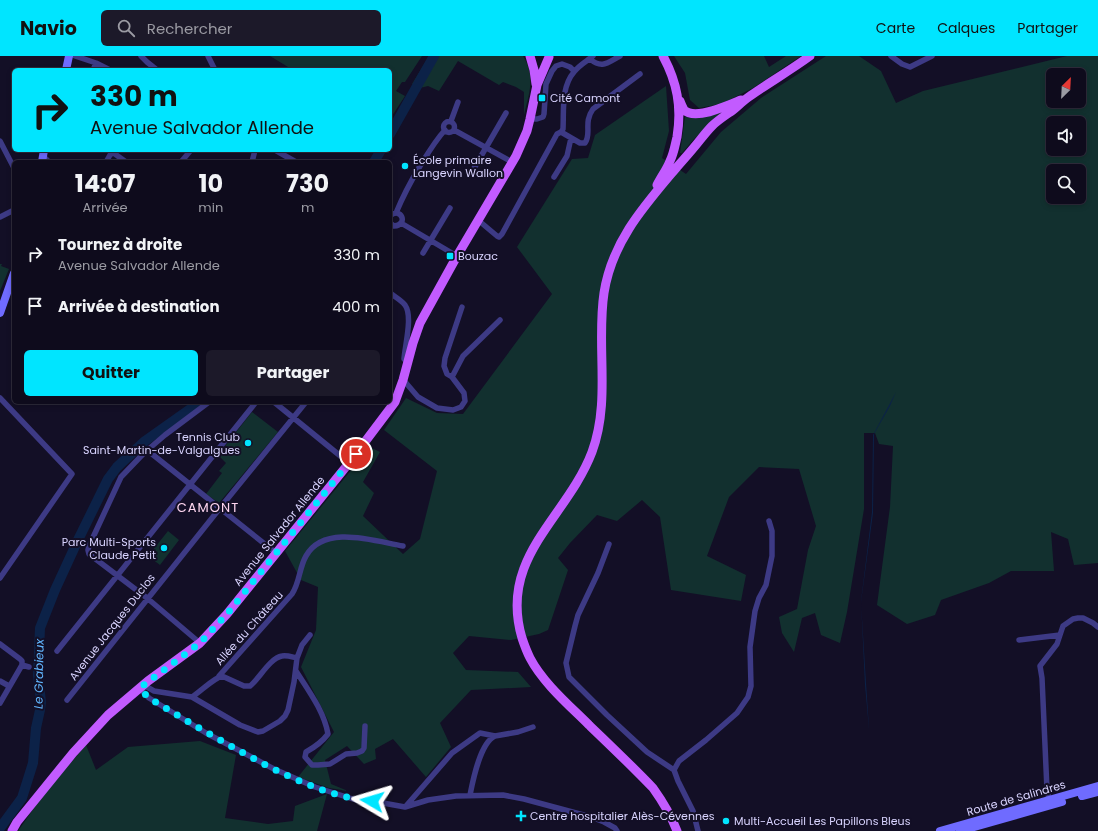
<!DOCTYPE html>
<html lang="fr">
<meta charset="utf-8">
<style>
:root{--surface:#0e0b1c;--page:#1c1929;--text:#f1f3f6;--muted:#9b9ba3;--line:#2e2b3b;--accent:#00e5ff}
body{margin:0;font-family:Poppins,sans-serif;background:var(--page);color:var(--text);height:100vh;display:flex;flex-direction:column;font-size:15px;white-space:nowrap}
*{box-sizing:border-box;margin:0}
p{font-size:13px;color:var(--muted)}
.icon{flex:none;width:22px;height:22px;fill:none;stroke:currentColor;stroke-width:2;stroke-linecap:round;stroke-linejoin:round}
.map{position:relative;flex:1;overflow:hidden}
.panel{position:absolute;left:12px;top:104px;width:380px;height:244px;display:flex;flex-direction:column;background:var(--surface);border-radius:6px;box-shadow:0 2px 6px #0003,0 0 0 1px var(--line)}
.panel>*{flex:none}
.top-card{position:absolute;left:12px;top:12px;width:380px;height:84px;border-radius:6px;box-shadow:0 2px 6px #0003,0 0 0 1px var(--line);background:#00e5ff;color:#111;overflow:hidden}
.needle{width:26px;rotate:24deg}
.fabs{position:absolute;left:1046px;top:12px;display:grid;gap:8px}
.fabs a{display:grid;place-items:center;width:40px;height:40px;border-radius:6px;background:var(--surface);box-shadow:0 2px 6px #0003,0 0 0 1px var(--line);font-size:20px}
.pin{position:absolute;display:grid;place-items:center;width:34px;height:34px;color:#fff;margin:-17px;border:2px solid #fff;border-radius:50%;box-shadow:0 1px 4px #0007}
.me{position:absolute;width:44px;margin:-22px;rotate:277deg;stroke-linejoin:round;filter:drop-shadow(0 0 3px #0008)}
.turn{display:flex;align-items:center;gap:14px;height:84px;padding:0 12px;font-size:18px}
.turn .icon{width:52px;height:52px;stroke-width:2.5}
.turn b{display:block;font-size:28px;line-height:34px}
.eta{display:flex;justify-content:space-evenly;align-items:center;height:68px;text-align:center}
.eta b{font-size:24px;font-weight:700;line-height:28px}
.cta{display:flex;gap:8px;margin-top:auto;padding:8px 12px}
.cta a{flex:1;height:46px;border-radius:6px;background:var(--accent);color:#111;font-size:16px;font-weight:700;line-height:46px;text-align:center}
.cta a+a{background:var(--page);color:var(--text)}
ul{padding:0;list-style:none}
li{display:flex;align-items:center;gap:12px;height:52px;padding:0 12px}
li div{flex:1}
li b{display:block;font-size:15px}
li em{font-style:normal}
header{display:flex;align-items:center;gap:24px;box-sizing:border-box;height:56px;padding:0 20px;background:var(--accent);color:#111}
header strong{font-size:19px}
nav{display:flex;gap:22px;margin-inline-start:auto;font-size:14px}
.search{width:280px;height:36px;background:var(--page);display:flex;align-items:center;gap:10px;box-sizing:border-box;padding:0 14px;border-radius:6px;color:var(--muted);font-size:15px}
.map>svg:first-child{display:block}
</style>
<header>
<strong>Navio</strong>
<div class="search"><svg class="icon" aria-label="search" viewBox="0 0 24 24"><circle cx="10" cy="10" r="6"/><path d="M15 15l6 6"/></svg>Rechercher</div>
<nav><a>Carte</a><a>Calques</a><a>Partager</a></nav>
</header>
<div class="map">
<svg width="1098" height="775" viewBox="0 0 1098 775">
<rect width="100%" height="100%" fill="#130f26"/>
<path fill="#12302f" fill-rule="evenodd" d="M270 0H422L405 26H402L396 35 405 40 390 63V14H293Z
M429 0H523C536 20 529 38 524 59V36L516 31 503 26 499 29 458 5 439 35 428 30 420 32 412 28Z
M674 0H764L769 11 786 0H801L753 32 721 48 699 52 690 44 685 17Z
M826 0H859L881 15 896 47 923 35 1067 0H1098V507L1074 509 1068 483 1051 476 1054 515H1011L989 527 941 544 935 559 907 568 877 549 890 451 893 390 879 388 875 377H864V453L847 556 840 587 821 579 815 557 802 562 794 596 782 577 779 561 797 553 808 494 816 470 799 413 759 411 729 441 707 500 746 519 741 545 671 534 660 461 642 444 617 465 597 459 570 487 558 502 568 514 548 574 539 578 511 584 469 580 453 597 466 614 518 616 531 631 471 634 440 667 451 691 426 721 393 683 375 693 376 703 364 708 347 690 325 704 331 728 348 735 329 732 298 721 334 676 301 611 316 574 318 531 301 524 285 495 370 391 380 396 363 426 374 437 363 460 403 498 420 483 437 415 384 374 406 342 437 357 463 358 552 238 517 191 572 103 588 102 595 79 666 30 669 75 662 102 686 118 721 76 761 42ZM1053 19H1079V45H1053ZM1053 67H1079V93H1053ZM1053 115H1079V141H1053Z
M719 57 721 58 694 83 682 97H680L685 61 697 62Z
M0 208H2L1 210 9 213 0 235Z
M252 356 278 376 219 447 206 438 222 417 219 415 226 407 218 399Z
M168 475 179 484 160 509 148 500Z
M200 685 236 699 225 762 268 768 293 765 295 750 327 738 317 775H18L41 742 86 689 96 714 128 691Z"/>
<path fill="#0c2248" d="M896 336 890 350 874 378 873 457 861 546 866 627 869 672V673L865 629 861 545 872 456 873 379Z"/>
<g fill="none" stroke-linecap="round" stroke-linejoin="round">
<path stroke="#0c2248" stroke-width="10" d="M390 78 434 0
M374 106 381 94
M0 772 22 742 33 707 36 672 40 654 41 646 38 619 40 572 55 534 78 484 108 423 117 411 145 385 200 346"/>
<path stroke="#3d3a85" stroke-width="5.5" d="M75 0 96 7 110 14
M141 0 147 6 157 14
M208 0 215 14
M891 0 902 8 910 11 932 0
M590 3C602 13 607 7 620 0
M93 14 96 7
M530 63H537L543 61 544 58 546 28 552 15 556 10 562 8 570 11 574 15
M451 65 458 46
M443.5 71a5.5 5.5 0 1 1 11 0a5.5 5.5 0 1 1-11 0Z
M454 74 512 106
M561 76 580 87H585C592 77 583 67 593 53L640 18
M0 85 14 112
M275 94 296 106
M43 100 49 106
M106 106 110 99 112 97 115 98 126 106
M181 106 191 94
M252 106 255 94
M473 114 506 57
M554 121 567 100 571 82
M396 157C403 140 411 125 420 110 428 97 435 85 445 74
M390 160C401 150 409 169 394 170L390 167
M0 161 14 154
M478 164 497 180 499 181 502 178 557 78 561 76 563 73C564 54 561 31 574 16 579 9 587 5 593 0
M401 167 457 200
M423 197 450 152
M390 237C395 241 401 244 405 249 413 260 405 289 404 303L408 306
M452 321 463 300 500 264
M403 324 406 327 418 341 437 352 453 354 461 351 465 345 464 337 452 321 447 318 444 310 445 302 462 251
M0 342 72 418 0 522
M274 346 349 407
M147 394 276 497
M609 488 598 517 578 559 575 570 566 607 569 621 607 659 647 696 674 714
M1019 584 1060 579
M200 587 147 542 89 498 88 494 89 490 121 421 144 397 165 379 209 346
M0 588 20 603 22 605V609
M57 595 256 346
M297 602 294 626 288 654 285 660 280 665 263 675 258 676 240 669 192 641 154 635 147 631H141L143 636 149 642 206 677 274 713 315 731 356 744 372 745 405 751 428 744 456 740 503 739 524 743 591 761 604 766 615 772 617 775
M22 609 29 611
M296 615C308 634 324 655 328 678 322 686 315 691 306 696L305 701 312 709H318L330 708 346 698 357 697 362 695 364 692 365 670
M219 620 292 538C300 526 299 512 306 500 324 468 374 485 403 490
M0 625 9 630
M192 641C201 635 214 622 222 620L244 630H250C259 623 270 602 282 600 287 599 292 601 297 602L302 589 310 579
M67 644 220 452 306 346
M0 647 22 609
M470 739C473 724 480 687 495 680
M1050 747 1047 734 1042 622 1040 610 1057 588 1063 570 1073 563 1078 562H1083L1093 567 1098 571
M406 750 452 697 480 677 495 680 518 676 533 671
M698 775 693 755 678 725 674 714 679 705 706 684 737 657 748 641 751 630 750 591 755 555 759 542 766 529 772 500V475L769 465"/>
<path stroke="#6f6bff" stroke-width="8" d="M66 14 69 0
M42 106 44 94
M0 257 14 217
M1082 740 1098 736
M940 775 1098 730
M960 775 1062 746"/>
<path stroke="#c25bff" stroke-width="9" d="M530 0 534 14 536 28
M680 45C681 48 683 52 684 54 695 65 729 49 741 44
M657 129C661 121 667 113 670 105 674 97 675 89 677 81 682 51 677 26 663 0
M12 775 17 766 73 697 108 659 148 625 200 587 227 558 349 407 395 346 403 324 413 287 420 267 457 200 516 100 527 75 530 63 537 29 549 1
M677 775C671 759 663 746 653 732 632 710 611 690 589 669 570 650 543 627 530 602 527 596 524 588 522 582 498 501 567 462 592 396 611 345 596 289 604 237 612 185 645 149 677 111 685 102 693 93 700 84 704 79 708 74 712 70 718 64 726 59 733 54 739 49 744 44 750 40 770 26 791 14 810 0"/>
</g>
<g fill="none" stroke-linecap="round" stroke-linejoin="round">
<path stroke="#00e5ff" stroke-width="7" stroke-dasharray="0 12.6" d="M356 398 227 558 200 587 141 631 143 636 149 642C182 662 214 681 247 699 286 720 328 741 372 745"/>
</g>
<g fill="#00e5ff" stroke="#130f26" stroke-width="1.5">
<rect x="538" y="38" width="8" height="8" rx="2"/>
<circle cx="405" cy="110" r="4"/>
<rect x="446" y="196" width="8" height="8" rx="2"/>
<circle cx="248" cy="387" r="4"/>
<circle cx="164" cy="492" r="4"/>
<path d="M519 754h4v4h4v4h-4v4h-4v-4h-4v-4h4z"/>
<circle cx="726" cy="765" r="4"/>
</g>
<g text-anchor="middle" stroke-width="4" stroke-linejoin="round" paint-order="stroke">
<g font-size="11" fill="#d9d4ff" stroke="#130f26" text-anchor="start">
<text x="550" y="46">Cité Camont</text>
<text x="413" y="108">École primaire<tspan x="413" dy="13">Langevin Wallon</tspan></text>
<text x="458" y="204">Bouzac</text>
<text x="240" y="385" text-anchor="end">Tennis Club<tspan x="240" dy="13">Saint-Martin-de-Valgalgues</tspan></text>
<text x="156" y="490" text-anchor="end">Parc Multi-Sports<tspan x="156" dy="13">Claude Petit</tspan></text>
<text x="530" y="764">Centre hospitalier Alès-Cévennes</text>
<text x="734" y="769">Multi-Accueil Les Papillons Bleus</text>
</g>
<g font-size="11" fill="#d9d4ff" stroke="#130f26">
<text transform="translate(279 475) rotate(-51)" y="4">Avenue Salvador Allende</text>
<text transform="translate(112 571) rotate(-52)" y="4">Avenue Jacques Duclos</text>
<text transform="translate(249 572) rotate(-48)" y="4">Allée du Château</text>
<text transform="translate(1016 742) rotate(-16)" y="4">Route de Salindres</text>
</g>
<g font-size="12" font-style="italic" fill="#62b6ff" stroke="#130f26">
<text transform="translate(39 618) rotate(-89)" y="4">Le Grabieux</text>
</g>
<g font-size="13" letter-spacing="1" fill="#ffd6f0" stroke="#130f26">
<text x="208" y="456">CAMONT</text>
</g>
</g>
</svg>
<div class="fabs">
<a><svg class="needle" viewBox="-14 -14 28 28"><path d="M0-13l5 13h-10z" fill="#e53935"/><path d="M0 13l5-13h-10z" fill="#9b9ba3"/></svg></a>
<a><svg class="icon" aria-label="sound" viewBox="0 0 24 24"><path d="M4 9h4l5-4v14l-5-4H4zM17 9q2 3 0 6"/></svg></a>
<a><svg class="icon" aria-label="search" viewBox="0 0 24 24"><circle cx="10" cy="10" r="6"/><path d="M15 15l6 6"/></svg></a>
</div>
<div class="pin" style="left:356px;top:398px;background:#d93025"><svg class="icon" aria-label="arrive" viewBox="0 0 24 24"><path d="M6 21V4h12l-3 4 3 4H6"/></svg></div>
<svg class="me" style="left:372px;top:745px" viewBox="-20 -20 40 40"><path d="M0-17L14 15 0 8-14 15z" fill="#00e5ff" stroke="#fff" stroke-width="4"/></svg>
<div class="top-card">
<div class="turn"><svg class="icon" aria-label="right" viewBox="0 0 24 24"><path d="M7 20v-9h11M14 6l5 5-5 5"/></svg><div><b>330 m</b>Avenue Salvador Allende</div></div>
</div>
<section class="panel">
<div class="eta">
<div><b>14:07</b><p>Arrivée</p></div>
<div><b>10</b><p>min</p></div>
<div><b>730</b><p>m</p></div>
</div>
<ul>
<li><svg class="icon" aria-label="right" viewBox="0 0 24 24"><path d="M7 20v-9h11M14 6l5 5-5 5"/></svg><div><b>Tournez à droite</b><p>Avenue Salvador Allende</p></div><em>330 m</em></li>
<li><svg class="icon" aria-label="arrive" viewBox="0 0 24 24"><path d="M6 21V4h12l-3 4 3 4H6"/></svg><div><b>Arrivée à destination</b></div><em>400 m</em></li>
</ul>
<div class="cta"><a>Quitter</a><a>Partager</a></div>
</section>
</div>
